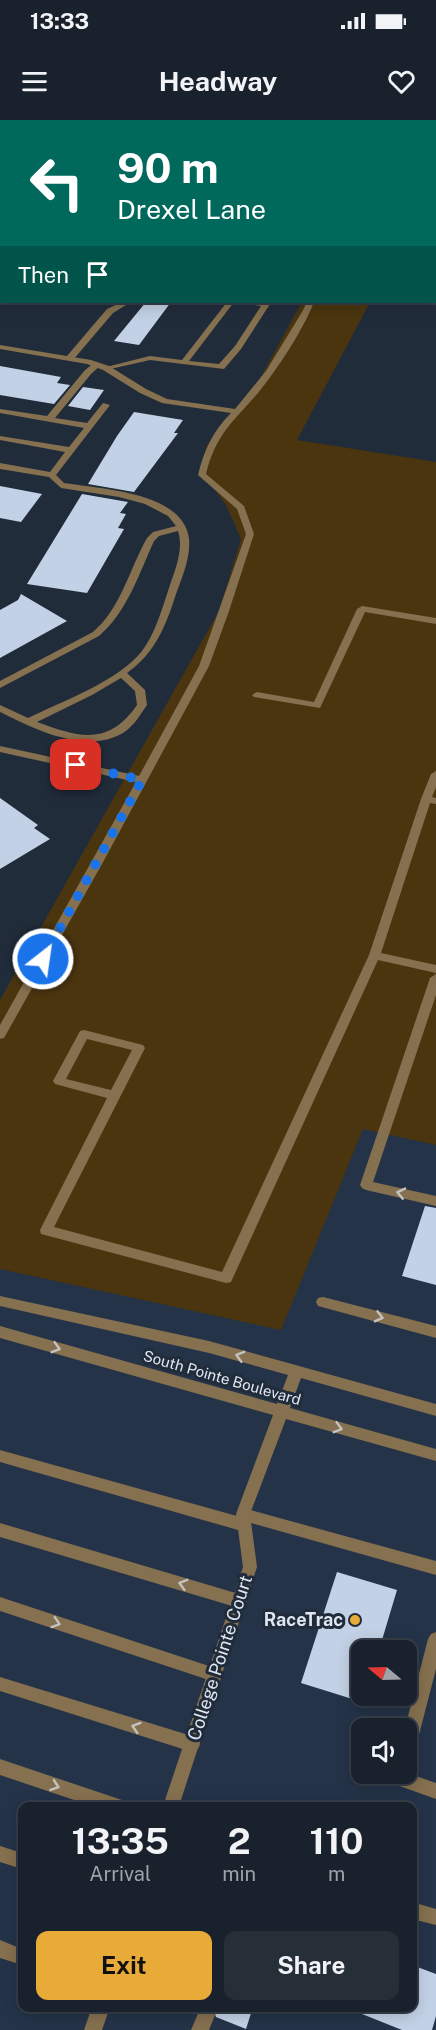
<!DOCTYPE html>
<style>
:root{--surface:#19212c;--page:#262e38;--text:#f1f3f6;--muted:#9fa3a9;--line:#373e48;--accent:#e9ab38}
body{margin:0;font-family:"Public Sans",sans-serif;background:var(--page);color:var(--text);height:100vh;display:flex;flex-direction:column;font-size:22px;white-space:nowrap}
*{box-sizing:border-box;margin:0}
p{font-size:20px;color:var(--muted)}
.icon{flex:none;width:33px;height:33px;fill:none;stroke:currentColor;stroke-width:2;stroke-linecap:round;stroke-linejoin:round}
.map{position:relative;flex:1;overflow:hidden}
.drawer{position:absolute;left:18px;top:1682px;width:399px;height:210px;display:flex;flex-direction:column;background:var(--surface);border-radius:12px;box-shadow:0 3px 15px #0003,0 0 0 2px var(--line)}
.drawer>*{flex:none}
.banner{position:absolute;left:0px;top:0px;width:436px;height:183px;box-shadow:0 3px 15px #0003,0 0 0 2px var(--line);background:#00695c;color:#fff;overflow:hidden}
.needle{width:39px;rotate:289deg}
.buttons{position:absolute;left:351px;top:1520px;display:grid;gap:12px}
.buttons a{display:grid;place-items:center;width:66px;height:66px;border-radius:12px;background:var(--surface);box-shadow:0 3px 15px #0003,0 0 0 2px var(--line);font-size:30px}
.pin{position:absolute;display:grid;place-items:center;width:51px;height:51px;color:#fff;margin:-26px;border-radius:12px;box-shadow:0 3px 9px #0006}
.me{position:absolute;width:66px;margin:-33px;rotate:30deg;stroke-linejoin:round;filter:drop-shadow(0 0 4px #0008)}
.turn{display:flex;align-items:center;gap:21px;height:126px;padding:0 18px;font-size:27px}
.turn .icon{width:78px;height:78px;stroke-width:2.5}
.turn b{display:block;font-size:42px;line-height:51px}
.then{display:flex;align-items:center;height:57px;padding:0 18px;background:#0003;gap:12px;font-size:22px}
.eta{display:flex;justify-content:space-evenly;align-items:center;height:102px;text-align:center}
.eta b{font-size:36px;font-weight:700;line-height:42px}
.primary-button{display:flex;gap:12px;margin-top:auto;padding:12px 18px}
.primary-button a{flex:1;height:69px;border-radius:12px;background:var(--accent);color:#111;font-size:24px;font-weight:700;line-height:69px;text-align:center}
.primary-button a+a{background:var(--page);color:var(--text)}
.status{display:flex;justify-content:space-between;align-items:center;height:42px;padding:0 30px;background:var(--surface);direction:ltr}
.status svg{height:16px;fill:currentColor}
header{display:flex;justify-content:space-between;align-items:center;height:78px;padding:0 18px;background:var(--surface);font-size:27px;font-weight:700}
.map>svg:first-child{display:block}
</style>
<div class="status"><b>13:33</b><svg viewBox="0 0 49 12"><path d="M0 12V9h3v3zM5 12V6h3v6zM10 12V3h3v9zM15 12V0h3v12zM26 1h20v11H26zM47 4h2v5h-2z"/></svg></div>
<header><svg class="icon" aria-label="menu" viewBox="0 0 24 24"><path d="M4 6h16M4 12h16M4 18h16"/></svg>Headway<svg class="icon" aria-label="heart" viewBox="0 0 24 24"><path d="M12 20l-8-8c-3-5 5-10 8-4 3-6 11-1 8 4z"/></svg></header>
<div class="map">
<svg width="436" height="1910" viewBox="0 0 436 1910">
<rect width="100%" height="100%" fill="#212c3b"/>
<path fill="#243348" fill-rule="evenodd" d="M363 1008 436 1025V1910H0V1149L281 1209ZM362 1530H406V1575H362ZM362 1608H406V1653H362ZM22 1686H412V1887H22Z"/>
<path fill="#4a350f" d="M302 182H370L297 320 436 342V1025L363 1009 281 1210 0 1149V880L219 491 241 419 226 385 200 350 207 325 257 264Z"/>
<path fill="#c2d1e5" d="M146 182H171L139 225 114 221Z
M0 246 61 257 57 263 70 265 54 284 0 275Z
M83 267 104 270 90 290 68 286Z
M134 292 183 300 174 313H178L134 372 88 364 117 316Z
M0 366 42 374 21 402 0 398Z
M82 374 128 382 120 393 126 394 118 408 124 409 87 473 27 464Z
M21 474 67 501 0 538V490L18 480Z
M0 678 38 705 34 708 50 719 0 749Z
M425 1086 436 1088V1165L402 1156Z
M337 1452 397 1470 379 1530H362V1582L301 1563Z
M412 1845 436 1854V1896L432 1910H402L347 1888 412 1887Z
M213 1887H253L246 1909 216 1897Z"/>
<g fill="none" stroke-linecap="round" stroke-linejoin="round">
<path fill="#85704f" fill-rule="evenodd" d="M0 64H2L0 69Z
M122 182H131L113 193 73 240H67V236L107 189Z
M227 182H234L189 241 219 244 235 226 261 186 248 184V182H264L270 184 241 229 224 249 150 240 106 250 102 248 150 236 182 240Z
M94 243 101 245 91 254 55 298 87 303 103 283 110 285 56 355 64 363C101 369 184 372 189 419 191 438 181 460 175 477 165 508 154 534 127 553L145 570 147 585C140 595 134 606 123 613 86 635 34 609 0 592V585L28 598C61 582 120 560 142 531 155 514 162 489 169 468 175 450 184 430 178 411L159 416 154 421C139 454 127 492 99 516L0 568V561L93 512C121 488 129 450 147 418L153 412 176 406 168 396 145 384 119 377 61 368 49 357 0 349V343L50 352 65 332 0 320V316L69 327 84 308 0 293V289L47 296 85 250ZM121 558 135 571 137 585C108 627 78 617 37 602L92 575Z
M362 486 436 498V504L365 492 320 588 254 577 252 575 257 572 314 582 357 489Z
M436 651V667L432 677 436 678V684L430 683 381 833 436 845V853L378 840 231 1162 226 1163 41 1114 40 1110 107 978 55 964 53 961 80 911 84 910 143 925 145 928 54 1107 222 1152 369 835 421 679 431 654ZM87 919 132 930 111 970 66 959Z
M436 854V875L373 1062 436 1076V1086L366 1070 362 1068 360 1065 430 858Z
M323 1177 436 1206V1218L318 1186 316 1182 318 1178Z
M0 1330 237 1396 238 1389 243 1388 436 1441V1455L251 1403 250 1410 245 1412 0 1342Z
M0 1403 239 1474 244 1476 247 1481 244 1486 239 1488 0 1417Z
M0 1477 215 1548 220 1550 223 1555 220 1560 215 1562 0 1491Z
M436 1512V1549L414 1634 412 1639 406 1642V1608H405L428 1519 431 1514Z
M0 1557 192 1616 198 1619 200 1624 198 1629 192 1632 0 1571Z
M0 1639 116 1678 122 1680 124 1686H92L0 1655Z
M406 1647 410 1654 436 1663V1679L394 1664 392 1658 394 1653H406Z
M0 1726 22 1733V1749L0 1742Z
M412 1782 436 1789V1805L412 1799Z
M0 1820 22 1829V1845L0 1838Z
M204 1887 212 1889 215 1895 209 1910H191L200 1889Z"/>
<path fill="#85704f" fill-rule="evenodd" d="M100 0H107L99 2Z
M131 0 149 2H132Z
M430 0H436L435 2H429Z
M435 14H436V18H435Z
M307 182H314C302 212 278 248 258 273 232 303 216 314 206 354L244 386 254 414 229 491 209 546 102 744 4 918 0 919V905L136 662 0 632V626L139 656 199 546 246 414 237 389 198 355C204 330 213 311 231 293L162 283 140 273 103 250 87 244 0 229V225L91 240 109 246 146 269 167 279 235 289 266 251 302 192Z
M0 1176 209 1221 436 1284V1296L301 1258 290 1288 436 1329V1341L286 1299 250 1394 257 1447 179 1686H163L243 1447 236 1394 273 1295 0 1218V1206L277 1284 288 1255 209 1233 0 1186Z
M92 1887H110L102 1910H84Z"/>
<path fill="#b89660" fill-rule="evenodd" d="M0 90H2V94H0Z
M435 142H436V147H435Z"/>
</g>
<defs><path id="oneway-chevron" d="M-2-3.5L2.5 0L-2 3.5" fill="none" stroke-width="1.6" stroke-linecap="round" stroke-linejoin="round" transform="scale(1.5)"/></defs>
<g stroke="#c4c3c0">
<use href="#oneway-chevron" transform="translate(401 1073) rotate(-167)"/>
<use href="#oneway-chevron" transform="translate(379 1197) rotate(15)"/>
<use href="#oneway-chevron" transform="translate(56 1228) rotate(16)"/>
<use href="#oneway-chevron" transform="translate(240 1236) rotate(-164)"/>
<use href="#oneway-chevron" transform="translate(338 1308) rotate(16)"/>
<use href="#oneway-chevron" transform="translate(183 1464) rotate(-164)"/>
<use href="#oneway-chevron" transform="translate(56 1503) rotate(18)"/>
<use href="#oneway-chevron" transform="translate(136 1607) rotate(-162)"/>
<use href="#oneway-chevron" transform="translate(55 1666) rotate(19)"/>
</g>
<g fill="none" stroke-linecap="round" stroke-linejoin="round">
<path stroke="#1a73e8" stroke-width="10" stroke-dasharray="0 18" d="M43 839 142 660 76 645"/>
</g>
<circle fill="#e9ab38" stroke="#212c3b" stroke-width="2" cx="355" cy="1500" r="6"/>
<g text-anchor="middle" stroke-width="6" stroke-linejoin="round" paint-order="stroke">
<g font-size="15" fill="#dfe6f1" stroke="#212c3b">
<text transform="translate(222 1258) rotate(16)" y="5">South Pointe Boulevard</text>
</g>
<g font-size="18" font-weight="bold" fill="#dfe6f1" stroke="#212c3b" text-anchor="end">
<text x="343" y="1506">RaceTrac</text>
</g>
<g font-size="18" fill="#dfe6f1" stroke="#212c3b">
<text transform="translate(220 1538) rotate(-72)" y="6">College Pointe Court</text>
</g>
</g>
</svg>
<div class="buttons">
<a><svg class="needle" viewBox="-14 -14 28 28"><path d="M0-13l5 13h-10z" fill="#e53935"/><path d="M0 13l5-13h-10z" fill="#9fa3a9"/></svg></a>
<a><svg class="icon" aria-label="sound" viewBox="0 0 24 24"><path d="M4 9h4l5-4v14l-5-4H4zM17 9q2 3 0 6"/></svg></a>
</div>
<div class="pin" style="left:76px;top:645px;background:#d93025"><svg class="icon" aria-label="arrive" viewBox="0 0 24 24"><path d="M6 21V4h12l-3 4 3 4H6"/></svg></div>
<svg class="me" style="left:43px;top:839px" viewBox="-20 -20 40 40"><circle r="17" fill="#1a73e8" stroke="#fff" stroke-width="3"/><path d="M0-11L8 9 0 5-8 9z" fill="#fff"/></svg>
<div class="banner">
<div class="turn"><svg class="icon" aria-label="left" viewBox="0 0 24 24"><path d="M17 20v-9H6M10 6l-5 5 5 5"/></svg><div><b>90 m</b>Drexel Lane</div></div>
<div class="then">Then<svg class="icon" aria-label="arrive" viewBox="0 0 24 24"><path d="M6 21V4h12l-3 4 3 4H6"/></svg></div>
</div>
<section class="drawer">
<div class="eta">
<div><b>13:35</b><p>Arrival</p></div>
<div><b>2</b><p>min</p></div>
<div><b>110</b><p>m</p></div>
</div>
<div class="primary-button"><a>Exit</a><a>Share</a></div>
</section>
</div>
